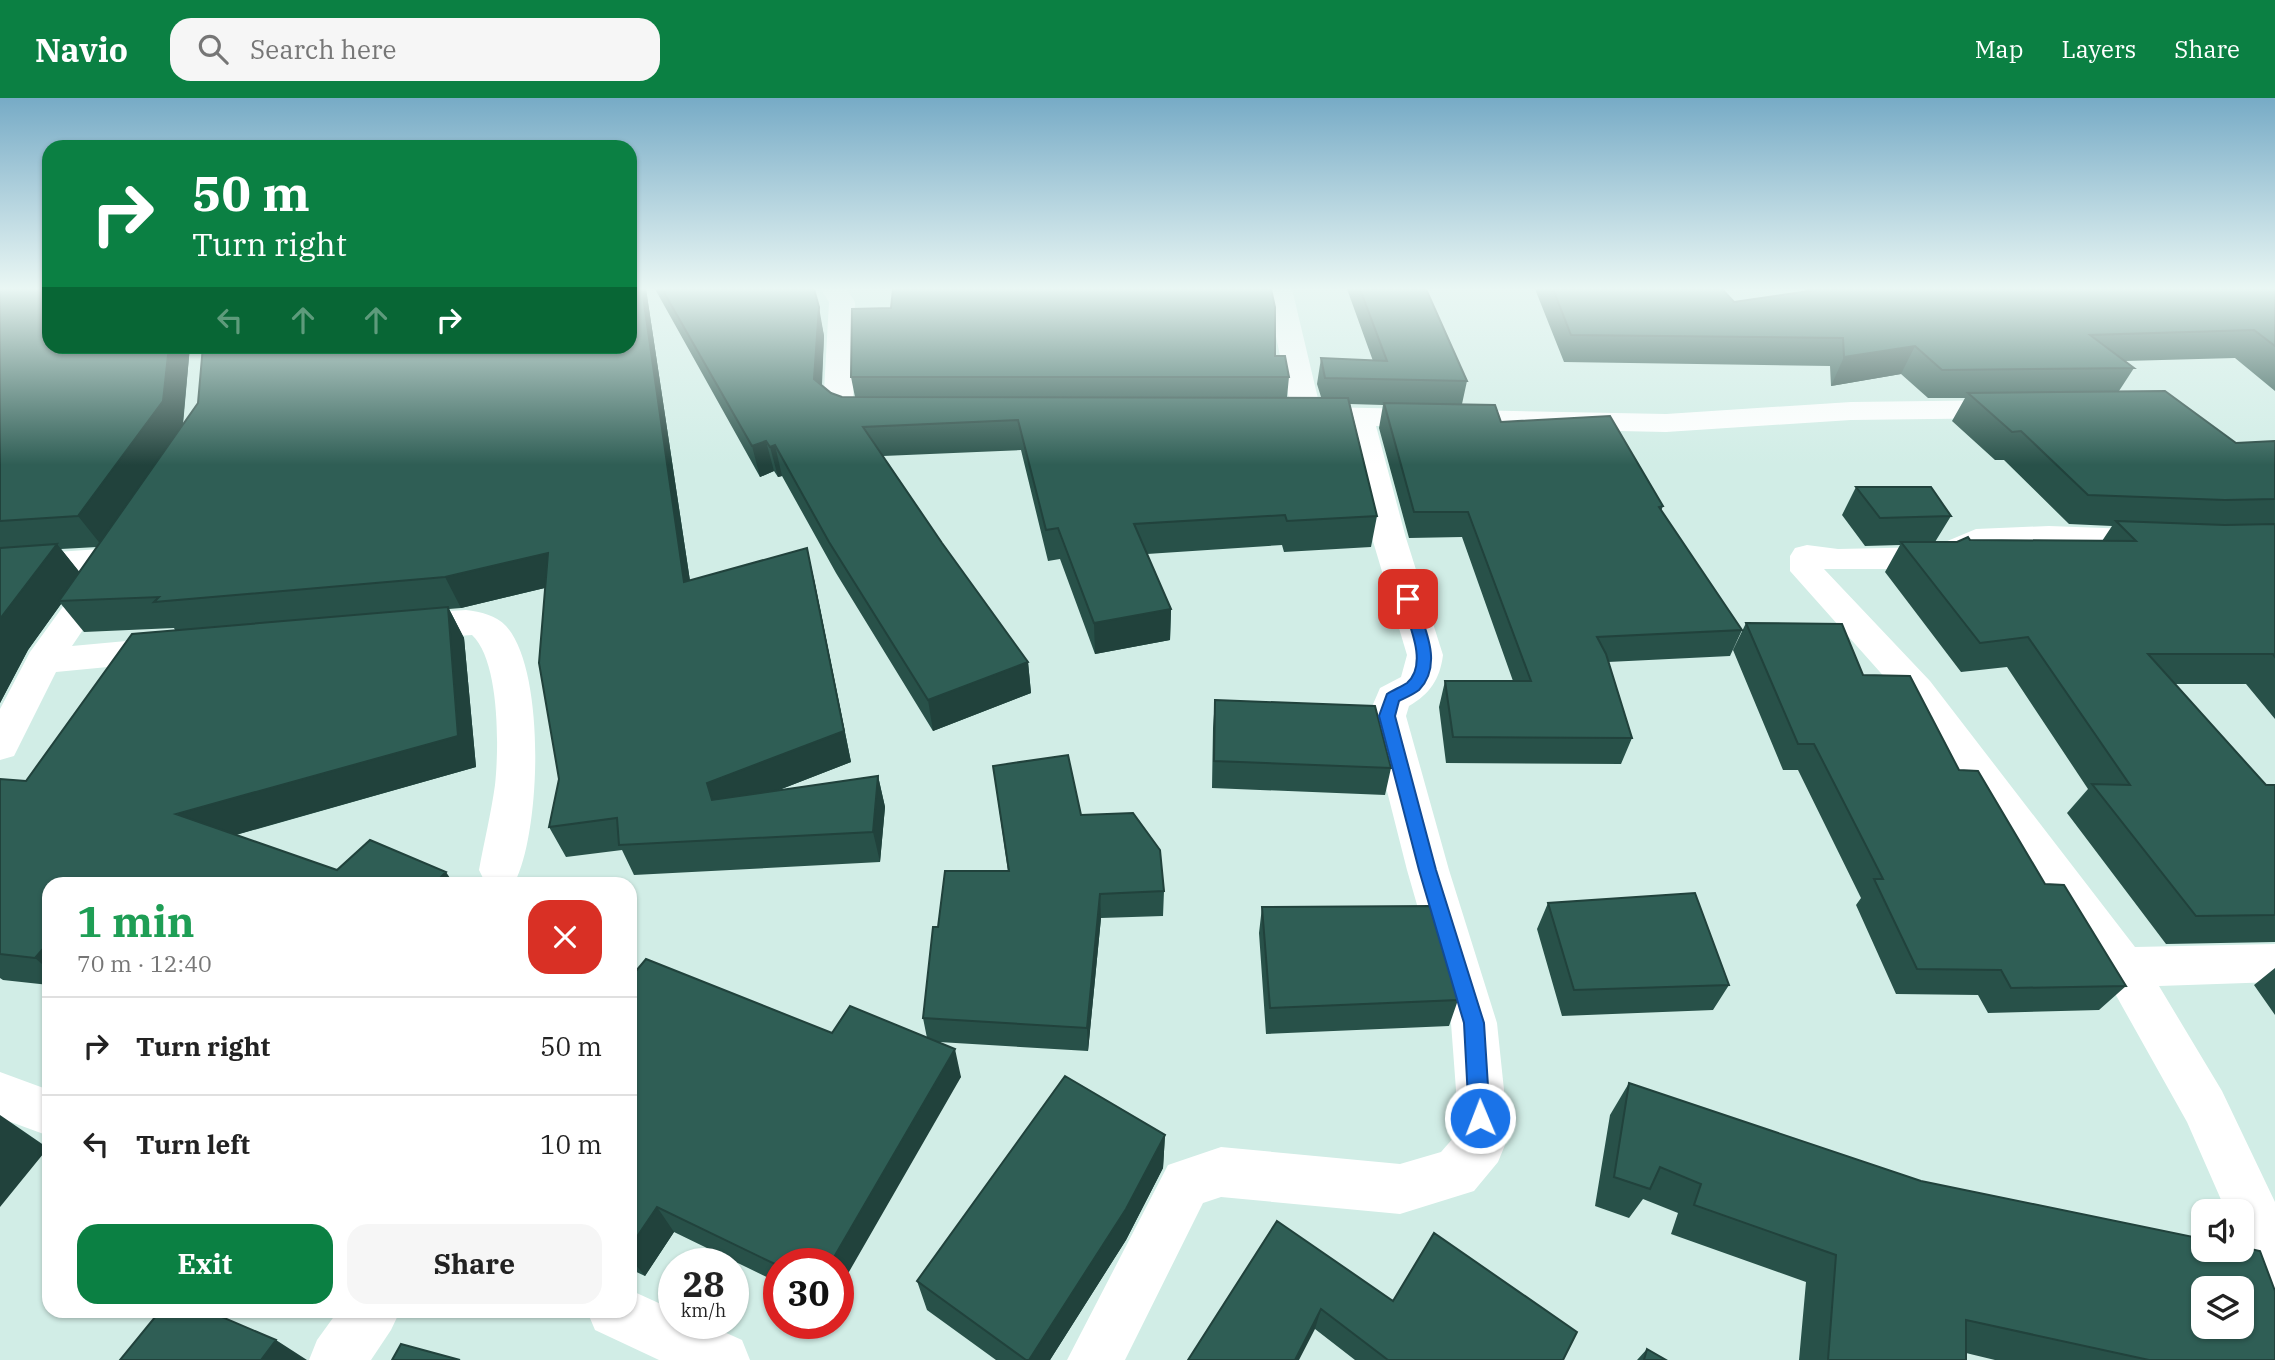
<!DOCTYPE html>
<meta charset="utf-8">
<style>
:root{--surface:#fff;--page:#f6f6f6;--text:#222;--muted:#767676;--line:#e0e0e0;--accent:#0b8043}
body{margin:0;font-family:"IBM Plex Serif",serif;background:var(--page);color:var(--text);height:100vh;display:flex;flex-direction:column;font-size:26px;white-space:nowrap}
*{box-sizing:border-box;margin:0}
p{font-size:23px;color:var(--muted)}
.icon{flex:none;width:38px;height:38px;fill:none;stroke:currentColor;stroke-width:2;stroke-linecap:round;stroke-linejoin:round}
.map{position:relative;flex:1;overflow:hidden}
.side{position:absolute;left:42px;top:779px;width:595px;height:441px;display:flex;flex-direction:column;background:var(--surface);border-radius:21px;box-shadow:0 2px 5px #0004}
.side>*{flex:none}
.banner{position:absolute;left:42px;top:42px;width:595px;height:214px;border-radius:21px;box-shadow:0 2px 5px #0004;background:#0b8043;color:#fff;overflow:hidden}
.controls{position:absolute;left:2191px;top:1101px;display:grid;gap:14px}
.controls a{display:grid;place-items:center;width:63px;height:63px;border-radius:14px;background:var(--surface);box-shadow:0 2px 5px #0004;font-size:35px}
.speed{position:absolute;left:658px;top:1150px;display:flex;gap:14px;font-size:35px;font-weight:700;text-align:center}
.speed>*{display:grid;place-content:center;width:91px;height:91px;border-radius:50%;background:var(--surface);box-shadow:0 2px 5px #0004;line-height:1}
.speed small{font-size:18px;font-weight:400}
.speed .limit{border:10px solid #d22;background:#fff;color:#111}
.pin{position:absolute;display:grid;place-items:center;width:60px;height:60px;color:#fff;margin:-30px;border-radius:14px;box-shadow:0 4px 10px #0006}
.me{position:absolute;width:77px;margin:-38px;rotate:359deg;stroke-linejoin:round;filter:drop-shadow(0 0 5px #0008)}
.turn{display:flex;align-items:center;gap:24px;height:147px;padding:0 35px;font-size:32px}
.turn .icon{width:91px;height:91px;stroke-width:2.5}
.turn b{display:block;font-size:49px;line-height:60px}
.lanes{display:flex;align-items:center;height:66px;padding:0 35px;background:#0003;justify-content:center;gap:35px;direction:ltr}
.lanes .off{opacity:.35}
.round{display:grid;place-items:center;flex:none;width:74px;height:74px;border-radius:21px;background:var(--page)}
.headline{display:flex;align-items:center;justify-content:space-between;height:119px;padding:0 35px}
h1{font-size:42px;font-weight:800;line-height:52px;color:#1e9e55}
.cta{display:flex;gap:14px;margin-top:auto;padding:14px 35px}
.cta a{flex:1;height:80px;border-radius:21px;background:var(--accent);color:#fff;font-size:28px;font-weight:800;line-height:80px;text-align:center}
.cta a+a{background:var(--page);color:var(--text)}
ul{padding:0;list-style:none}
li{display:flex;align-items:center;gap:21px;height:98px;padding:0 35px;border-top:2px solid var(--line)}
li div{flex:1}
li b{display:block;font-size:26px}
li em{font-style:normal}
header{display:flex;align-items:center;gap:42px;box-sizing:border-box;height:98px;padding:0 35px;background:var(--accent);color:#fff}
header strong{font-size:33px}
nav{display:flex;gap:38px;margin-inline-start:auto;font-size:24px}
.search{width:490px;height:63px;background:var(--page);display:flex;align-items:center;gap:18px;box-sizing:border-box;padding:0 24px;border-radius:21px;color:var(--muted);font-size:26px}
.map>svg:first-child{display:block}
</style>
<header>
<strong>Navio</strong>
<div class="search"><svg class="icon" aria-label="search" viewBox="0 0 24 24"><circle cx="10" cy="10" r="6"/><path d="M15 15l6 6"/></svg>Search here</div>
<nav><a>Map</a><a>Layers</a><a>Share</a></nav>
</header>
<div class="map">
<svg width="2275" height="1262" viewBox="0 0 2275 1262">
<rect width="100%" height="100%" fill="#d1ede6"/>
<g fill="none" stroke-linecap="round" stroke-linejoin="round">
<path fill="#fff" fill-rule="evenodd" d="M821 191H847L855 204 853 307 886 311 891 317 886 323C866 328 837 330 823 311L829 204Z
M1266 191H1292L1320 309 1666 316 1851 304 2010 302 2020 305 2025 311 2020 317 2010 320 1851 322 1666 334 1376 328 1406 440 1443 557C1440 581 1430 596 1409 608L1406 618 1449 772 1497 925 1504 992 1505 1047 1498 1064 1474 1093 1400 1116 1221 1099 1203 1105 1125 1262H1067L1168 1067 1221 1049 1400 1066 1441 1054 1455 1038 1456 992 1451 925 1407 772 1368 618 1380 590 1401 579 1407 557 1372 440 1346 327 1290 323 1285 317 1291 310Z
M2049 428 2157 432 2169 435 2174 442 2169 449 2157 452 2049 448 1982 451 1939 471H1824L1930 583 2135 849 2275 846V884L2159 888 2222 993 2275 1104V1215L2256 1207C2243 1176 2242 1146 2242 1113H2226L2187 1024 2108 883 1904 601 1790 473V458L1795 450 1807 447 1838 451 1933 449 1976 431Z
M114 450 126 453 131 461 126 469 116 471 120 477 72 548 170 539 183 542 188 551 183 560 170 563 56 574 14 658 0 662V611L30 554 88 474 0 480V458Z
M466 512C481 514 496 517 506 528 546 572 541 733 515 784H485L479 772C484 744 491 716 495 687 499 650 500 563 472 537L404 542 391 539 386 530 391 521 434 514Z
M0 974 49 992V1038L0 1020Z
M630 1192 674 1212V1225H704L742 1242 750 1262H659L595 1232 587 1213H630Z
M338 1213H400L391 1232 371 1262H309L317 1242Z"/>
</g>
<path fill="#285149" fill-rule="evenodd" d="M0 191 49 248H190L183 327 646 191 690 483 814 481 851 664 779 692 878 678 885 709 880 764 634 777 622 752 566 759 549 729 559 681 545 490 461 510 449 511 464 540 476 669 236 737 337 772 446 774 49 786V887L3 882 0 880V681L26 683 175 532 174 530 84 534 61 506 28 552 0 605ZM97 449 79 474 61 451Z
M655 191H814L824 238 822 287 831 295 842 299H855L851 279 1275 258 1289 279 1287 299H1321L1317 286 1321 260 1373 263 1347 191H1426L1467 283 1462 306 1501 324 1663 408 1661 413 1742 532 1730 558 1608 564 1632 640 1621 666 1446 665 1439 609 1445 583H1513L1462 439 1409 440 1379 330 1383 307 1350 306 1377 418 1371 449 1284 454 1282 447 1147 456 1171 511 1170 542 1095 556 1060 461 1048 463 1021 352 883 358 942 445 1028 564 1031 595 933 633 836 475 782 378 778 379 774 373 760 379Z
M1535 191H1722L1734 204 1806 193 1804 191H2275V293L2235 260 2125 263 2134 270 2119 293 2236 345 2275 343V621L2246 586H2175L2266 687H2275V844L2166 846 2067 715 2088 691 2007 569 1961 574 1885 474 1900 447 1865 448 1842 417 1856 389 1951 418 1935 444H1957L1970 442 2102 443 2112 428 2069 426 2004 362H1995L1952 323 1965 300H1928L1901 276 1831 288 1830 268 1564 264Z
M1746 525 1863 577 1959 672 2045 786 2126 888 2099 912 1988 915 1978 897 1896 896 1856 807 1861 800 1798 672H1783L1733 552Z
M1215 602 1391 670 1385 697 1212 690 1213 630Z
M993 668 1081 717 1164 793 1163 818 1101 820 1088 953 939 944 961 979 779 1166V1185L674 1134 645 1178 630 1171V880L832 935 927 940 923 920 938 829 1008 773Z
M1548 805 1729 887 1713 912 1562 918 1537 831Z
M1262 809 1458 902 1449 928 1266 936 1259 835Z
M2275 870V917L2254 887Z
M1629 985 2275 1262H1995L1966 1255V1262H1799L1806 1184 1671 1136 1678 1115 1643 1101 1629 1120 1595 1108 1610 1017Z
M1165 1037 1163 1070 1126 1142 1050 1262H996L927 1212 917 1183Z
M1277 1123 1393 1203 1563 1262H1355L1315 1231Z
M1647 1251 1666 1262H1637Z"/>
<path fill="#21423c" d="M642 191H646L695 516 684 484Z
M819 209 824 238 820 311 814 281Z
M169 248H190L182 333 102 448 78 418Z
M1915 248 1901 276 1831 288 1844 259Z
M766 343 774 373 760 379 752 348Z
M775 347 782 378 778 379 770 349Z
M57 446 82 477 59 503 61 506 28 552 0 605V522Z
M807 450 814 481 851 664 719 715 712 702 707 685Z
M548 455 561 486 461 510 445 479Z
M448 509 464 540 476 669 203 746 176 716Z
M1171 511 1170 542 1095 556 1094 525Z
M1028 564 1031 595 933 633 928 602Z
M878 678 885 709 880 764 873 734Z
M446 774 454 786H434Z
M1100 796 1101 820 1088 953 1087 930Z
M49 844V872L35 860Z
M955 951 961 979 838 1193V1166H830Z
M0 1017 48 1050 0 1109Z
M1165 1037 1163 1070 1126 1142 1050 1262H1029Z
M657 1109 674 1134 645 1178 630 1160V1149Z
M1321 1211 1315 1231 1299 1262H1295Z
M276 1242 307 1262H261Z"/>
<path fill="#2f5e55" stroke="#21423c" stroke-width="2" fill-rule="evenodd" d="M0 191H49V248H169L163 303 78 418 0 423Z
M630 191H642L684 484 807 450 844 633 707 685 712 702 878 678 873 734 619 747 617 720 549 729 559 681 539 565 548 455 445 479 154 504 159 499 59 503 198 305 203 248H630Z
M662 191H814L819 209 814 281 831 295 842 299 1348 300 1377 418 1287 423 1285 417 1134 426 1171 511 1094 525 1058 430 1046 432 1018 322 863 329 942 445 1028 564 928 602 829 444 775 347 770 349 766 343 752 348Z
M893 191H1271L1275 209V258H1285L1289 279H851L852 211 891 210Z
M1360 191H1426L1467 283 1325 280 1321 260 1387 263Z
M1553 191H1722L1734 204 1823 191H2275V248L2254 232 2090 237 2134 270 1942 272 1915 248 1844 259 1843 240 1571 237Z
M2165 293 2236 345 2275 343V401L2225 402 2088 397 2021 333 2012 334 1968 295Z
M1384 305 1495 307 1501 324 1610 318 1663 408 1659 409 1742 532 1597 539 1606 556 1632 640 1453 639 1445 583H1531L1468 414H1414Z
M1856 389H1931L1951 418 1880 420Z
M2116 423 2225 427 2275 426V559L2273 556H2148L2266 687H2275V817L2196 818 2092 686 2130 687 2028 539 1980 545 1901 444H1957L1968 439 1970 442 2136 443Z
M57 446 0 521V522V450Z
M448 509 458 638 176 716 337 772 370 742 446 774 434 786H49V844L35 860 0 856V681L26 683 132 536Z
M1746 525 1842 526 1863 577 1910 578 1959 672 1978 673 2045 786 2064 787 2126 888 2011 890 2001 872 1917 871 1874 781H1883L1814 646H1798Z
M1215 602 1375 608 1391 670 1214 663Z
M1068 657 1081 717 1133 715 1160 752 1164 793 1100 796 1087 930 923 920 933 829H938L945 773H1009L993 668Z
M1695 795 1729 887 1574 892 1548 805Z
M1430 808 1458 902 1270 910 1262 809Z
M646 861 832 935 850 908 955 951 830 1166H779V1168L657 1109 630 1149V880Z
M1065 978 1165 1037 1126 1111 1029 1262H1026L917 1183Z
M1629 985 1921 1083 2203 1141V1152H2242V1149L2260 1153 2275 1193V1262H2149L1966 1222V1262H1828L1836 1157 1694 1107 1701 1086 1660 1069 1650 1091 1614 1079ZM2203 1190H2242V1228H2203Z
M1277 1123 1393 1203 1434 1135 1577 1234 1563 1262H1388L1321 1211 1295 1262H1188Z
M160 1213H208L276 1242 261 1262H120Z
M401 1246 460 1262H392Z
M1647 1251 1666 1262H1644Z"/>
<linearGradient id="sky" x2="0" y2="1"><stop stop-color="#77abc6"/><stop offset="0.52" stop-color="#eaf7f4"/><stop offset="1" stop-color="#eaf7f4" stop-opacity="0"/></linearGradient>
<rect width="2275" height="367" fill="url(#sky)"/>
<path fill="#1a73e8" stroke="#114b97" stroke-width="2" d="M1408 496 1415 501C1424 529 1444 566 1419 592 1414 596 1405 600 1399 603L1395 618 1436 772 1484 925 1490 1020 1487 1026 1480 1029 1472 1026 1469 1020 1464 925 1419 772 1379 618 1387 596C1393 592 1401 589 1407 585 1429 566 1408 524 1401 501Z"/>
</svg>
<div class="controls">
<a><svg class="icon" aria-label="sound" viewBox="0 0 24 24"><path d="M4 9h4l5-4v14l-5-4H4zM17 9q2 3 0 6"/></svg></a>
<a><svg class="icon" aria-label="layers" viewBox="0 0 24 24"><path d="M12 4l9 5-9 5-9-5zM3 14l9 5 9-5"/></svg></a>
</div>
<div class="speed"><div>28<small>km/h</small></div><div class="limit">30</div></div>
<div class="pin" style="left:1408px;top:501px;background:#d93025"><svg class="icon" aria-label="arrive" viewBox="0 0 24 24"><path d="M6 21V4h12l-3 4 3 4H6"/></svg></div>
<svg class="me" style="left:1480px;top:1020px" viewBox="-20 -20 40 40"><circle r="17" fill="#1a73e8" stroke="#fff" stroke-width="3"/><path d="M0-11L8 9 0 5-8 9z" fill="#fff"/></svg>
<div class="banner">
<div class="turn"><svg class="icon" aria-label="right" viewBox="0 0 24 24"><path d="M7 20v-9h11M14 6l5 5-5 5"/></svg><div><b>50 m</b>Turn right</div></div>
<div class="lanes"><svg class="icon off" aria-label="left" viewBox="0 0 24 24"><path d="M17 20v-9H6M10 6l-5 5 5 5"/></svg><svg class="icon off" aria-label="ahead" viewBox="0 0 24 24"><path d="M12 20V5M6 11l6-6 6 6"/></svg><svg class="icon off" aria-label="ahead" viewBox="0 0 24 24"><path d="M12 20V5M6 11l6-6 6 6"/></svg><svg class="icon" aria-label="right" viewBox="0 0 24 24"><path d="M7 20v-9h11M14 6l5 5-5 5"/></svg></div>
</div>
<section class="side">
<div class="headline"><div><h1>1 min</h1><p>70 m · 12:40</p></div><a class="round" style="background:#d93025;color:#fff"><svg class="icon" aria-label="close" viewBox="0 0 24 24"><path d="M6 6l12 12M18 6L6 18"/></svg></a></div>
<ul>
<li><svg class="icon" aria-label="right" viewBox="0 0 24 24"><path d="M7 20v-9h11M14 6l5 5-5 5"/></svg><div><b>Turn right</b></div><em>50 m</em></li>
<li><svg class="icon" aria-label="left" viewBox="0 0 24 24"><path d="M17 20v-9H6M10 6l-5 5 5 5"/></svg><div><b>Turn left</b></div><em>10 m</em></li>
</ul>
<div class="cta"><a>Exit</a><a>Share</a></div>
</section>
</div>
